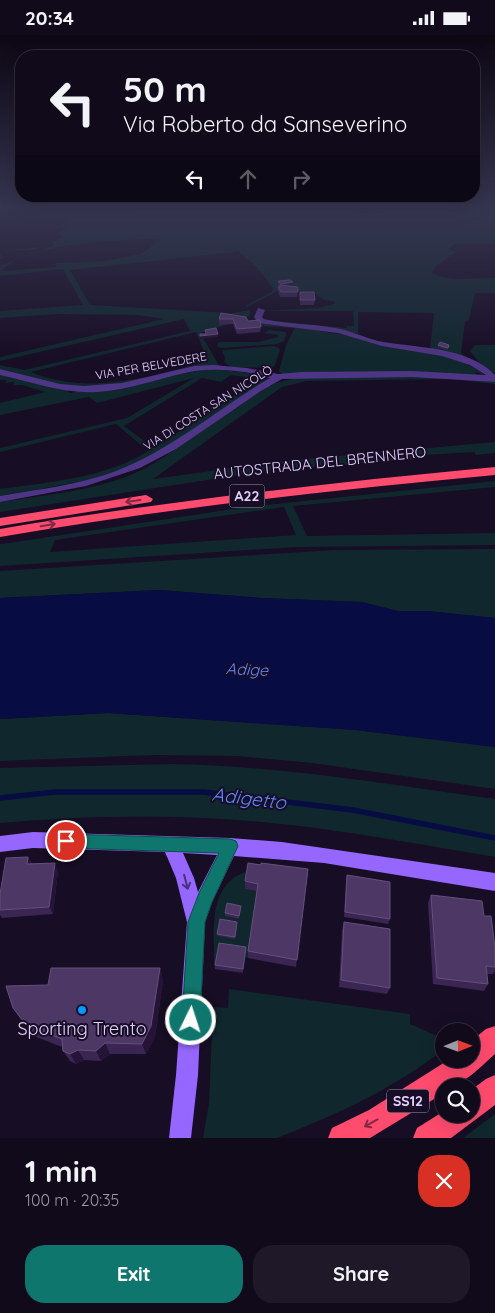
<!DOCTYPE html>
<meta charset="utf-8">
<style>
:root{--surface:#110a1b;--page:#1e1828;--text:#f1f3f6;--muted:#9c9aa3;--line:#302b3a;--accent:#0f766e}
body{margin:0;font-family:Quicksand,sans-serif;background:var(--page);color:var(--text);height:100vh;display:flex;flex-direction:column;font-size:19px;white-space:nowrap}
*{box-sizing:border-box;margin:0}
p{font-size:16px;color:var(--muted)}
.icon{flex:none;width:28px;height:28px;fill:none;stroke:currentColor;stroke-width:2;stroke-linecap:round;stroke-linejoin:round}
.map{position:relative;height:1103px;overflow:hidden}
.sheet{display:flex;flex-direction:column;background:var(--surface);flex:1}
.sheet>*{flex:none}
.hud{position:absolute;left:15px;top:15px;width:465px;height:152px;border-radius:20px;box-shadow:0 5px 20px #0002,0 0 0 1px var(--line);background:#110a1b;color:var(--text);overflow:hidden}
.needle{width:32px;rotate:89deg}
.fabs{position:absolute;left:435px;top:988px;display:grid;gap:10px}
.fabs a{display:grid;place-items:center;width:45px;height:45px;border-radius:50%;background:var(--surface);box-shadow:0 5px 20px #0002,0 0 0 1px var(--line);font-size:25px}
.pin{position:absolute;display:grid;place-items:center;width:42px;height:42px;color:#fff;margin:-21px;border:2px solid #fff;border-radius:50%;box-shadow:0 1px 5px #0007}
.me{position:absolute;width:55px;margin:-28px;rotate:4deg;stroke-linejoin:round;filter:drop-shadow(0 0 4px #0008)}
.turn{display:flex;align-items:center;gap:18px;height:105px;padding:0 25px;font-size:22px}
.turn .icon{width:65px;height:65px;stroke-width:2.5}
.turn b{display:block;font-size:35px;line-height:42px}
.lanes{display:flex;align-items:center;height:48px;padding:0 25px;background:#0003;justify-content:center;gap:25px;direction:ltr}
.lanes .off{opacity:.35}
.round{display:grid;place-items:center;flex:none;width:52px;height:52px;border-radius:20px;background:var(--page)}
.head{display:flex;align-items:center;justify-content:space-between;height:85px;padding:0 25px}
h1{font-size:30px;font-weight:700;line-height:38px}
.action{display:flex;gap:10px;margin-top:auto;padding:10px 25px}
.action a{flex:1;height:58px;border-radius:20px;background:var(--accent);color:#fff;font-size:20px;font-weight:700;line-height:58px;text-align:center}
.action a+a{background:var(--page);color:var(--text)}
.status{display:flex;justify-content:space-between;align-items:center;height:35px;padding:0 25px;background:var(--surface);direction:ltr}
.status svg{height:14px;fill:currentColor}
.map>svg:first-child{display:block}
</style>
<div class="status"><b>20:34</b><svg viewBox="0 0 49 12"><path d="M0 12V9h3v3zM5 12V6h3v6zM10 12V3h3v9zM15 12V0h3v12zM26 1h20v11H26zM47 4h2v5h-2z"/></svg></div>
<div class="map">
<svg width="495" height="1103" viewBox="0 0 495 1103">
<rect width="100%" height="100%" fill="#170d24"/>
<path fill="#10272e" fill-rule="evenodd" d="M126 172H327L371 179 387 176 380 172H495V209H455L448 214 456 217 436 231 432 238C452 248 473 242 495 243V258H475L469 285 465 287 461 318 473 328 430 314 434 278 358 277V299L342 295 263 285 347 293V291H354L353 276H263L316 273 335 269 333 266 324 265 313 257 279 255 245 273 247 270 272 257 273 253 255 230 237 215 235 217 70 235 90 270 230 278 228 279 250 275V280L248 282 219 290H226L200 298 220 332H210C160 342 107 358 55 349 37 346 19 338 0 334V330L24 335 190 296 184 284 0 326V322L164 284 138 280 57 279 0 283V276L83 270 63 234 0 241V231L53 211 55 208 31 215H0C20 214 47 215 63 201L55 200 68 191 0 188 61 190 67 182 0 179 110 180 131 178V176ZM147 204H155L156 208 141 219 105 226 56 228V232L2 236C23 208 113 206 147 204ZM196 297 208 326C149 342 90 361 31 337Z
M258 288C307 293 355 301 403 311 430 317 464 322 486 341L476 337 475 340 417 337 282 339 279 336 286 310 295 293 260 291Z
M269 295 285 297 286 300 284 306 277 309 222 313 217 312 218 308 221 307H259L278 302V300L264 298Z
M475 310H495V339L482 331 470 316Z
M274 311 280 314 275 330 272 333 231 332 224 327 225 323 222 315H224Z
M203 335H225L270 341 268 345 167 412 121 435 84 446 0 461V454C49 447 106 443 148 416L116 389 0 417V413L127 383 194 343 97 368 89 362 0 380V368L45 357 22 350H14V347L5 348 6 345H0V339L33 348 68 355 67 356 70 358ZM231 340 259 344 154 413 124 391 202 343 221 347Z
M434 341 495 347V349L452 344 307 346 282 352 153 444 284 426 495 407V418L476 420 474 417 425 420 426 423 265 436 0 477V467C51 459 111 455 156 427L266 353 276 348 299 342Z
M495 446V452L293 471 307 501 495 498V510L297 512 0 531V509L9 508 246 472ZM284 472 296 500 50 517 55 505Z
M495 514V583L427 576H398L362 567 262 563 159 555 0 563V536L335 515Z
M108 678 356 695 495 712V754L312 728 237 721 153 720 0 726V684Z
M172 729C281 731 387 749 495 764V822C430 811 365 799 300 791 201 779 99 779 0 788V733Z
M248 836 258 857 248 923 219 913 214 934C215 900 205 849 248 836Z
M229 954 410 979V989L444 1004V1014C395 1053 340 1078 282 1101L277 1103H203L209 1068 213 972 228 973Z
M495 1079V1103H463Z"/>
<path fill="#070c43" d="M159 555 262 563 362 567 398 576H427L495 583V712L356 695 108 678 0 684V563Z"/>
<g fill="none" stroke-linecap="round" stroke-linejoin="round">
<path stroke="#070c43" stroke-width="5.5" d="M0 763 55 757H204L353 775 495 803"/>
<path fill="#4f3585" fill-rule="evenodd" d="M258 273 265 275 262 282 264 284C287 289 312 289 336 293 352 296 367 304 383 307 420 313 468 312 495 340V347L412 342 282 344 261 356 176 414 140 433 86 451 0 467V461C39 454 79 450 116 436 173 414 219 373 270 343 247 336 219 333 195 336 162 342 131 355 97 357 64 359 32 347 0 340V334L60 349 84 351 122 348 194 331 213 330 247 333 278 339 301 337 412 336 486 340 470 330 442 321 382 311 338 298 258 288 254 282Z"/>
<path fill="#9567ff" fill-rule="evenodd" d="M33 797 230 803 282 807 495 838V856L324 828 234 821 212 867 205 887 198 1040 191 1103H169L176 1040 187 887 176 843 165 817 33 813 0 817V801ZM183 818 217 820 198 857 194 843Z"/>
<path fill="#ff4b6e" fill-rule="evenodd" d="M495 432V440C329 455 164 474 0 502V494C164 466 329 448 495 432Z
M146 460 153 464 151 467 0 491V483Z
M495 991V1019C480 1032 464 1051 444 1051V1058L370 1103H328L332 1093 369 1075 450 1024H471V1006L486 994Z
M495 1040V1070L451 1103H413L417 1093 444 1076V1079H471V1055L486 1044Z"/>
</g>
<path fill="#3b2553" d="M278 246 293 250 288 251 298 252 297 262H280L278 257V252H280V251L278 249Z
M300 257 315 265 314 270H300Z
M221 278 248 286 261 292 260 297 237 299 233 289 219 290V284Z
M438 310H449L448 315 438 312Z
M28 822 32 829 58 836 53 879 2 883 0 880V859Z
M308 834 296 932 248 923V916L257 856 245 854V846Z
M347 840 390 884 388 889 344 882 346 846Z
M431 860 484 881 495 912V936L493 939H487L488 949 484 956 433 949 428 868Z
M241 871 239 884 225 881V878Z
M344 887 390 953 387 959 339 952 342 895Z
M237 890 235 904 218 901 217 899Z
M246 917 243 938 215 934V930Z
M160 933 163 945 155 1002 146 1019H110L101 1026 84 1025 76 1029 70 1026 63 1016 62 1012 34 1001 26 990 48 950Z"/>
<path fill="#251438" d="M0 219H2L3 223 0 225Z
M293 247V250L281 252V249Z
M218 299V302L200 304V301Z
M28 822 32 830 27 829Z
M55 828 58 836 53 879 49 872Z
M246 912V917L243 938V934Z
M160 933 163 945 155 1002 146 1019 142 1009Z
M105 1008 110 1019 101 1026 96 1016Z
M78 1015 84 1025 76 1029 70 1019Z"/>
<path fill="#4d3765" stroke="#644f7e" d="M290 245 293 247 281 249 278 246Z
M280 250 298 252V257H281L278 252H280Z
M300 257H314L315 265H300Z
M221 278 246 282 248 286 260 285 261 292 237 294 233 284H219Z
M216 293 218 299 200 301V299H206L205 295Z
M440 307 449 310 448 313 438 310Z
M28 822 27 829 55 828 49 872 0 875V859L6 823Z
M248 828 261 830V828L308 834 297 925 248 916 258 849 245 846Z
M347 840 390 847V884L345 877Z
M431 860 482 866 484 881H491L495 912V932L486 931 488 949 437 943Z
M227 868 241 871 239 881 225 878Z
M220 884 237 887 235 902 217 899Z
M344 887 390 894V953L341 945Z
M219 908 246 912 243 934 215 930Z
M51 933H160L151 991 142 1009 105 1008 96 1016 78 1015 70 1019 63 1016 62 1004 26 990 13 973 6 951 48 950Z"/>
<defs><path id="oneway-shaft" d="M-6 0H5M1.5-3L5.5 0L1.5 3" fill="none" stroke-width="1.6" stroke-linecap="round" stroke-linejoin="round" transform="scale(1.25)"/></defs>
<g stroke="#7f2945">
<use href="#oneway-shaft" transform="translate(133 466) rotate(172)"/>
<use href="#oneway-shaft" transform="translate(48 490) rotate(-10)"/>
<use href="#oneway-shaft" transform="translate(371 1088) rotate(151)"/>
</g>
<use stroke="#49317c" href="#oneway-shaft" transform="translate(186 847) rotate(75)"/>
<linearGradient id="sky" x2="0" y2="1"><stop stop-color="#0d0714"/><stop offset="0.53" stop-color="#363550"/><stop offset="1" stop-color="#363550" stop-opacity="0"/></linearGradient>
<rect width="495" height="326" fill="url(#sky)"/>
<path fill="#0f766e" stroke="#0a4d48" d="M66 799 230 804 236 806 238 811 212 867 205 887 200 985 197 992 191 994 184 992 182 985 188 887 199 858 219 818 66 813 61 811 58 806 61 801Z"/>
<circle fill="#009bfb" stroke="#170d24" stroke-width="2" cx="82" cy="975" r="5"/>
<g text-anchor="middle" stroke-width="4" stroke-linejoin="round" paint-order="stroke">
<g font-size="12" fill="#e2d0ff" stroke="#170d24">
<text transform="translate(151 331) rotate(-10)" y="4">VIA PER BELVEDERE</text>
<text transform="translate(208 373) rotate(-32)" y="4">VIA DI COSTA SAN NICOLÒ</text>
</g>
<g fill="#170d24" stroke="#a596bd" stroke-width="1">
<rect x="229.5" y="449.5" width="35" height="23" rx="4"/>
<rect x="387" y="1054.5" width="42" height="23" rx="4"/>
</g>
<g font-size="14" font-weight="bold" fill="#e2d0ff">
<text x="247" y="466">A22</text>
<text x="408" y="1071">SS12</text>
</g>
<g font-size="15" fill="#e2d0ff" stroke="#170d24">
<text transform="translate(320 428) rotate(-6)" y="5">AUTOSTRADA DEL BRENNERO</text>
</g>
<g font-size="16" font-style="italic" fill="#5e87ff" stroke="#170d24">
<text transform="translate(247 634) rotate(3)" y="6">Adige</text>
</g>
<g font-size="18" fill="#e2d0ff" stroke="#170d24">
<text x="82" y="1000">Sporting Trento</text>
</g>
<g font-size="19" font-style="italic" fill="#5e87ff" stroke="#170d24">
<text transform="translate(249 763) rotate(7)" y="7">Adigetto</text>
</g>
</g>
</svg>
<div class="fabs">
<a><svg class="needle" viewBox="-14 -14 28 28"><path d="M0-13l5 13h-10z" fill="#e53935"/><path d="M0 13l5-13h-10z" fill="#9c9aa3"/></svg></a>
<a><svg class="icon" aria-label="search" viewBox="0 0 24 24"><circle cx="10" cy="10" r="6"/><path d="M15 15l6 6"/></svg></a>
</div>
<div class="pin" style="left:66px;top:806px;background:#d93025"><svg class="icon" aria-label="arrive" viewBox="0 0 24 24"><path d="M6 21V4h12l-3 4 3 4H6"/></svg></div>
<svg class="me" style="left:191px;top:985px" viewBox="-20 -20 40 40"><circle r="17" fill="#0f766e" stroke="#fff" stroke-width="3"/><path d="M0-11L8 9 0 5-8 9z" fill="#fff"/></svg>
<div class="hud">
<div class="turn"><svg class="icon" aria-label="left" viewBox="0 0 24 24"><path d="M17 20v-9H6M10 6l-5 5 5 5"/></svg><div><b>50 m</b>Via Roberto da Sanseverino</div></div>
<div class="lanes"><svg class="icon" aria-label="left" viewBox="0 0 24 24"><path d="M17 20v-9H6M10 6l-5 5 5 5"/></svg><svg class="icon off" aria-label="ahead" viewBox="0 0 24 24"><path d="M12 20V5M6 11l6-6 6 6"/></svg><svg class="icon off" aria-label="right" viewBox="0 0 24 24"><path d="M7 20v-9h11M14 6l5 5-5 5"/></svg></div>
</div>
</div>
<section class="sheet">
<div class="head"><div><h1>1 min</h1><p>100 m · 20:35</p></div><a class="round" style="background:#d93025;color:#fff"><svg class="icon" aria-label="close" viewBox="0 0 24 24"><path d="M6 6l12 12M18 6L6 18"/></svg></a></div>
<div class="action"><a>Exit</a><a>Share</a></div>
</section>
